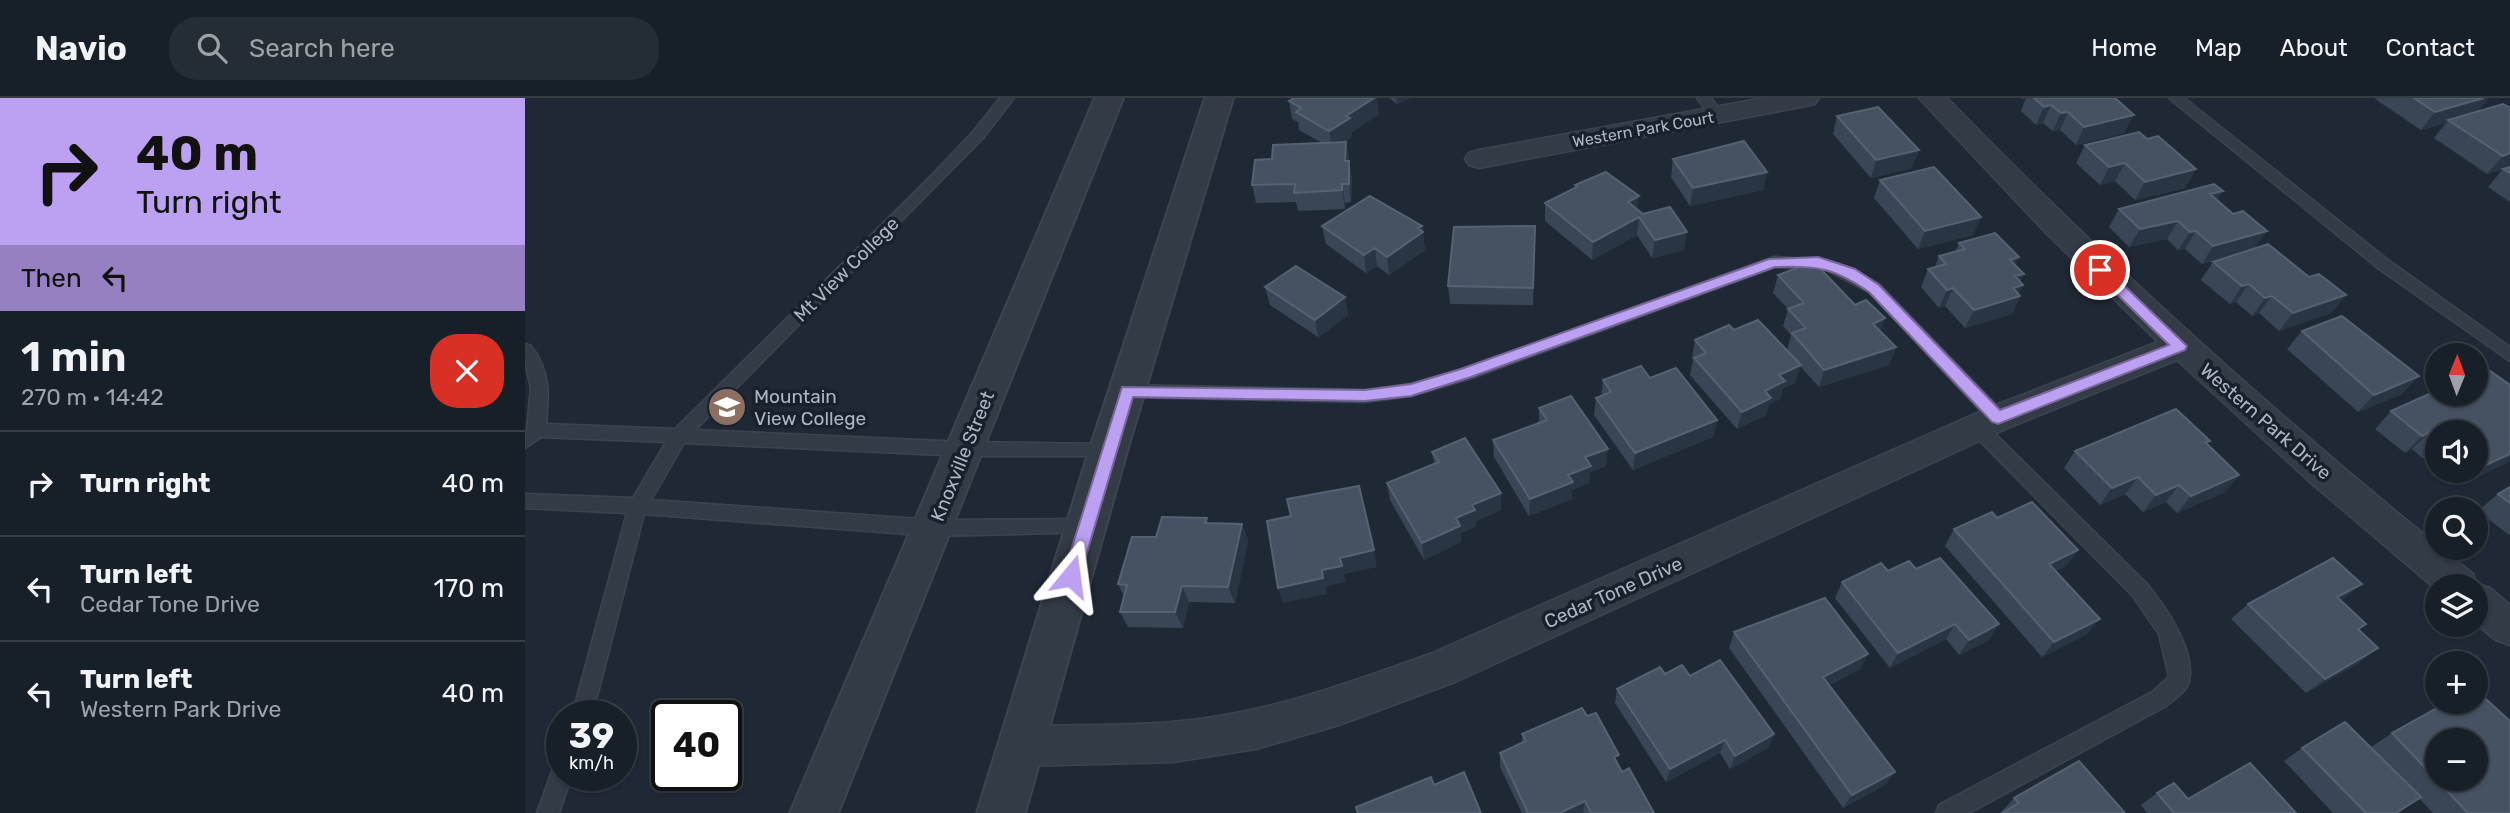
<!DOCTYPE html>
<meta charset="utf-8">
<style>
:root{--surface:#171f28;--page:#242c34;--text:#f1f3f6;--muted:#9ea2a8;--line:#363d45}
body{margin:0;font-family:Rubik,sans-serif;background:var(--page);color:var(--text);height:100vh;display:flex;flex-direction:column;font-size:26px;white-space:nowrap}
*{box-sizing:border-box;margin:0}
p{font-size:23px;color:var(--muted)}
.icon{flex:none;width:38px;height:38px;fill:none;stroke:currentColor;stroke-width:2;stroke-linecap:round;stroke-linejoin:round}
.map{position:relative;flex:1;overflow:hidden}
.side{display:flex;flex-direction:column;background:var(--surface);width:525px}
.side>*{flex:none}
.guide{background:#bca0f2;color:#111;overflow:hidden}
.needle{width:46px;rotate:1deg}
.fabs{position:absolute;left:1900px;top:245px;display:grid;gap:14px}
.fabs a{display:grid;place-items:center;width:63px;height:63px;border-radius:50%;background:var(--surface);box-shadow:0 2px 5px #0004,0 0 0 2px var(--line);font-size:35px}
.speed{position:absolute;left:21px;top:602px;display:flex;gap:14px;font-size:35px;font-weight:700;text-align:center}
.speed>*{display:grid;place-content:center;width:91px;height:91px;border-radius:50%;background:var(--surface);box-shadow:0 2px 5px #0004,0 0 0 2px var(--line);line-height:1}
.speed small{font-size:18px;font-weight:400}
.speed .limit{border:4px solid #111;border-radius:10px;background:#fff;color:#111}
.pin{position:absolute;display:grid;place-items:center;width:60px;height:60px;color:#fff;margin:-30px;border:4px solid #fff;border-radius:50%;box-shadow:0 2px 7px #0007}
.me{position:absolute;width:77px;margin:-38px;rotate:16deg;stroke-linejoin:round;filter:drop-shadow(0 0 5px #0008)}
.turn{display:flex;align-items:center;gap:24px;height:147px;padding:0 21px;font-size:32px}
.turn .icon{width:91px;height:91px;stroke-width:2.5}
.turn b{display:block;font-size:49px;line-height:60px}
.then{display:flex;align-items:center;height:66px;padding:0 21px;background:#0003;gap:14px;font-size:26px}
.round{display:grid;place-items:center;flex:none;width:74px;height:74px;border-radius:28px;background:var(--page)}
.overview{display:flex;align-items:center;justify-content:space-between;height:119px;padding:0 21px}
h1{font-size:42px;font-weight:600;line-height:52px}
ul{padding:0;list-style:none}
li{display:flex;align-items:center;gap:21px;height:105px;padding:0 21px;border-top:2px solid var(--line)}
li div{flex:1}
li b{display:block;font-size:26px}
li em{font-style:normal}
header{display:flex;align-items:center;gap:42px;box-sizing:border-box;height:98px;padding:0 35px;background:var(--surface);border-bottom:2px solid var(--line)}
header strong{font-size:33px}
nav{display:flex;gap:38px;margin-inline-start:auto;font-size:24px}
.search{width:490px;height:63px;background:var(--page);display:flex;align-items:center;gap:18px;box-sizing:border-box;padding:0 24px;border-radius:28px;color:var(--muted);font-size:26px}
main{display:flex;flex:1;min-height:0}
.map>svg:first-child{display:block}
</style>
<header>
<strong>Navio</strong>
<div class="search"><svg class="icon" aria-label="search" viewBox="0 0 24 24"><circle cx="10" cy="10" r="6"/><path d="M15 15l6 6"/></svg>Search here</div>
<nav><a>Home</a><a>Map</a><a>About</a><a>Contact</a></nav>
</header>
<main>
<section class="side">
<div class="guide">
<div class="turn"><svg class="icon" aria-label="right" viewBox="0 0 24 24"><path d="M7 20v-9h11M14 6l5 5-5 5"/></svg><div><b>40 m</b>Turn right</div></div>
<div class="then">Then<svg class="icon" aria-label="left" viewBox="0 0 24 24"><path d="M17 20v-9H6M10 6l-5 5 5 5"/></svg></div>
</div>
<div class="overview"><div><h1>1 min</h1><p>270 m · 14:42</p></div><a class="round" style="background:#d93025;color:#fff"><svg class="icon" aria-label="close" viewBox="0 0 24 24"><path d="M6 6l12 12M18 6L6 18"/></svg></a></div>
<ul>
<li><svg class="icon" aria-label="right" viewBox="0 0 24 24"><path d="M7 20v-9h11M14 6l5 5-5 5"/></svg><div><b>Turn right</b></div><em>40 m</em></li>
<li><svg class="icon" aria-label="left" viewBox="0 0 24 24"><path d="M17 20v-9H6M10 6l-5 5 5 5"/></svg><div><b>Turn left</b><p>Cedar Tone Drive</p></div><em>170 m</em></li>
<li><svg class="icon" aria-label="left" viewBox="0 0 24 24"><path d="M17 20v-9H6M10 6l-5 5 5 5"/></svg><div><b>Turn left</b><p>Western Park Drive</p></div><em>40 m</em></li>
</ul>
</section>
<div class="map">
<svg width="1985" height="715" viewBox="0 0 1985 715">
<rect width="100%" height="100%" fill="#1f2936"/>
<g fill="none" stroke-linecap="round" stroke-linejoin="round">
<defs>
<path id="service" d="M475 0H489L458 40 170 332 439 344 583 346 589 348 592 353 589 358H439L159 345 126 402 408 422 561 421 568 424 570 429 568 434 408 438 119 416 67 618H47L102 415 0 410V396L108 400 141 344 16 339 0 350 6 290 0 264V246L6 248C25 272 24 297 21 326L150 331 405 79 448 34Z
M1172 0H1186L1199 18 1197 21H1187Z
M1644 0H1659L1863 162 1985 249V263L1853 170Z
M1249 159 1302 162 1328 171 1354 186 1479 315 1482 320 1479 325H1467L1344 194 1301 172 1250 169 947 280 886 298 840 304 602 299 594 293 602 287 840 292 886 286 937 271Z
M1452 322 1458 324 1621 485C1640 508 1671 552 1664 584 1662 593 1648 602 1641 608L1444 715H1411L1414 707 1627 594 1644 579 1634 536 1607 497 1446 334 1443 329 1446 324Z
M37 665V677H47L34 715H12L29 668Z"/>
<path id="minor" d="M1239 0H1294L1290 6 1281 8 954 70 944 67 940 61 944 55 954 52Z
M1394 0H1422C1587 170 1764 329 1948 476L1952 486 1965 490 1985 507V547L1971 542 1951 526V488H1913V493L1784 383 1652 262 1485 329 930 584 814 627 731 651 648 664 497 668 482 662 476 648 482 634 497 628C547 627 597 628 647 624 736 617 822 586 905 556L1461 311 1633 244 1522 136Z"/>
<path id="tertiary" d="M570 0H598L313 715H265Z
M680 0H708L602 353 500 715H452L564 353Z"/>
</defs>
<use href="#service" stroke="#3c4450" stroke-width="3"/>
<use href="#minor" stroke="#3c4450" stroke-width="3"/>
<use href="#tertiary" stroke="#3c4450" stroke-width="4"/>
<use href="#service" fill="#323b46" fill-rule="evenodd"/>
<use href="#minor" fill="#323b46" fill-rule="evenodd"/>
<use href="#tertiary" fill="#323b46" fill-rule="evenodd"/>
</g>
<path fill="#3a4555" d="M864 0H885L872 6Z
M1496 0H1590L1599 35 1551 47 1535 32 1528 33 1518 25 1511 27 1496 13 1501 0 1497 1Z
M1851 0H1964L1953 13 1985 10V104L1963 89 1978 71 1962 76 1909 40 1921 25 1896 32 1850 1Z
M764 3 854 16 827 34V38L818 45 821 44 827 81 826 104 820 105V111L773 113 771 104 731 105 727 87 747 61 797 45 774 32 773 24 767 21Z
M1312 18 1387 70 1346 80 1308 36Z
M1622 41 1671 71 1660 90 1610 102 1590 83 1575 87 1551 65 1560 47Z
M1148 61 1242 74 1238 92 1165 108 1146 79Z
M1355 82 1456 119 1448 137 1393 151 1349 100Z
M1050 87 1112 111 1159 152 1127 160 1112 137 1067 162 1020 123V105L1049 90Z
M1698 93 1692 102 1730 150 1784 179 1821 197 1806 215 1754 233 1734 215 1727 218 1711 204 1705 206 1676 182 1688 164 1710 157 1677 166 1660 151 1653 152 1642 141 1604 149 1584 129 1594 111Z
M797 128H897L900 152 864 177 852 168 841 175 801 146Z
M1010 128 1008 207 925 206 923 188Z
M1434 145 1490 168 1495 183 1494 196 1495 198 1487 216 1440 230 1420 208 1414 210 1396 189 1403 171 1410 169 1414 158 1430 154Z
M1253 177 1330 207 1360 220 1355 233 1371 249 1364 267 1294 289 1275 268 1270 285 1258 290 1255 301 1244 306 1241 317 1212 331 1165 277 1168 262 1167 260 1170 242 1209 232 1262 253 1266 237 1258 228 1263 211 1248 195Z
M740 189 820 199 823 217 793 239 745 207Z
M1777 233 1877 296 1833 314 1762 251Z
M1125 280 1192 322 1188 339 1108 372 1069 317 1071 300 1076 298 1078 282Z
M1985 287V363L1942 384 1928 373H1951V334H1913V360L1909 357 1900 362 1887 351 1880 355 1850 331 1866 313Z
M1014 310 1081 368 1065 374 1064 385 1047 392V401L1004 418 969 359 968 342 1014 325Z
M1685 343 1682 346 1714 377 1700 394 1652 415 1641 404 1618 414 1600 396 1575 407 1539 370 1550 353Z
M907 354 976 412 951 423V428L936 435V444L899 462 865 402 862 385 909 366Z
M1985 389V436L1984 437 1953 413 1973 396Z
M682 420 683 425 717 426 723 442 710 505 664 504 658 530 603 529 595 514 599 498 593 486 631 439Z
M1472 420 1553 452 1541 468 1531 473 1562 536 1517 559 1420 448 1429 431Z
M1391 471 1464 542 1434 557 1421 541 1365 570 1310 500 1317 484 1363 473Z
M1837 486 1816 502 1834 532V565L1781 595 1706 521 1723 506Z
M1209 534 1343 556 1335 571 1304 587 1370 674 1360 687 1318 710 1204 550Z
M1140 576 1165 578 1249 636 1243 650 1205 671 1195 655 1141 684 1090 605 1092 591Z
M1062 618 1097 674 1129 715H997L975 669V655L997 645V636Z
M1867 635 1985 715H1908L1894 700 1871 715H1808L1759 663 1777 650 1868 672 1846 649Z
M1632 695 1663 701 1771 715H1622L1616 707Z
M1489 700 1600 715 1479 714 1477 713Z"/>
<path fill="#2a3544" d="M849 0H852L854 16 827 34V38L807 51 804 33 821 18Z
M871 0H885L872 6Z
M1959 0H1964L1951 16 1923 22 1921 25 1896 32 1910 14Z
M1526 7 1518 25 1511 27 1519 9Z
M1543 14 1535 32 1528 33 1536 15Z
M1609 17 1599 35 1551 47 1559 29Z
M821 44 823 63H820Z
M1394 52 1387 70 1346 80 1351 62Z
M1985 55V69L1962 76 1978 58Z
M824 63 827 81 826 104 824 86Z
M1600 65 1590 83 1575 87 1584 69Z
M1671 71 1660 90 1610 102 1620 84Z
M1242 74 1238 92 1165 108 1168 90Z
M817 86 820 105V111L817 92Z
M1698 93 1686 111 1685 96Z
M1114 98 1112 116 1103 104Z
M1114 119 1112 137 1067 162 1068 144Z
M1456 119 1448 137 1393 151 1400 133Z
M1653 123 1642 141 1604 149 1615 131Z
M897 128V135L898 134 900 152 864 177 862 159Z
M1671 133 1660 151 1653 152 1665 134Z
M1742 133 1729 151 1677 166 1688 148Z
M1162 134 1159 152 1127 160 1130 142Z
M850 150 852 168 841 175 839 157Z
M1494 159 1486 177 1485 162Z
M1499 176 1493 189 1498 187 1492 199 1495 198 1487 216 1440 230 1449 212 1490 178Z
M1724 186 1711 204 1705 206 1717 188Z
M1428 190 1420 208 1414 210 1422 192Z
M1821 197 1806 215 1754 233 1768 215Z
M1747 198 1734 215 1727 218 1740 200Z
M820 199 823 217 793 239 790 222Z
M1360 220 1353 238 1348 226Z
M1371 249 1364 267 1294 289 1299 272Z
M1276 267 1270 285 1258 290 1255 301 1244 306 1241 317 1212 331 1217 314 1240 293 1254 277Z
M1894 278 1877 296 1833 314 1849 297Z
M1192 322 1188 339 1108 372 1110 355Z
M1905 334 1887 351 1880 355 1897 338Z
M1913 350V353L1909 357 1900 362Z
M1083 351 1081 368 1065 374 1064 385 1047 392V401L1004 418 1005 401 1043 377 1060 359Z
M1985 356V363L1942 384 1961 367Z
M1714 377 1700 394 1652 415 1666 398Z
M1613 379 1600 396 1575 407 1587 390Z
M1654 387 1641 404 1618 414 1631 397Z
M976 395V412L951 423V428L936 435V444L899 462 897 445 947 407Z
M717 426 723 442 710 505 703 489Z
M849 452 852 469 819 476 821 484 801 488 802 496 758 505 753 490 815 460Z
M1553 452 1541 468 1512 482 1524 466Z
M1837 486 1818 501 1794 514 1812 499Z
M657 488 664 504 658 530 650 514Z
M1575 521 1562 536 1517 559 1529 544Z
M1430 526 1421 541 1365 570 1373 555Z
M1474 526 1464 542 1434 557 1444 542Z
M1853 550 1834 565 1781 595 1800 581Z
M1343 556 1335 571 1291 593 1298 579Z
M1249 636 1243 650 1205 671 1210 658Z
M1200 642 1195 655 1141 684 1145 671Z
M1370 674 1360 687 1318 710 1327 697Z
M1060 703 1058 715H1035Z"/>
<path fill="#465161" stroke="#566171" stroke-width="2" fill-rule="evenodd" d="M769 0H849L821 18 825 20 804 33 771 14 776 10 764 3Z
M1509 0H1590L1609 17 1559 29 1543 14 1536 15 1526 7 1519 9Z
M1889 0H1959L1910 14Z
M1978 6 1985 10V55L1978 58 1923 22Z
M1353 9 1394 52 1351 62 1312 18Z
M1614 34 1622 41 1633 38 1671 71 1620 84 1600 65 1584 69 1560 47Z
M1219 43 1242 74 1168 90 1148 61Z
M821 44 820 63H824V86H817V92L769 95 770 86 727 87 730 62 747 61 748 47Z
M1409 69 1456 119 1400 133 1355 82Z
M1985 69V75L1978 71Z
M1081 74 1114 98 1103 104 1118 116 1145 109 1162 134 1130 142 1114 119 1068 144 1020 105 1052 89 1050 87Z
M1689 86 1698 93 1685 96 1708 116 1718 113 1742 133 1688 148 1671 133 1665 134 1653 123 1615 131 1594 111Z
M845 98 897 128 893 130 898 134 862 159 850 150 839 157 797 128Z
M1010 128 1008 190 923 188 929 129Z
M1470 135 1494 159 1485 162 1499 176 1490 178 1498 187 1488 190 1495 198 1449 212 1428 190 1422 192 1403 171 1421 166 1414 158 1440 151 1434 145Z
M1743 146 1784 179 1794 176 1821 197 1768 215 1747 198 1740 200 1724 186 1717 188 1688 164Z
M1289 164 1330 207 1341 202 1360 220 1348 226 1371 249 1299 272 1267 235 1281 230 1263 211 1279 205 1253 177Z
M771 168 820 199 790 222 740 189Z
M1817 218 1894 278 1849 297 1777 233Z
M1233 222 1276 267 1254 277 1260 283 1240 293 1246 300 1217 314 1169 260 1181 255 1170 242 1204 227 1209 232Z
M1116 268 1125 280 1151 270 1192 322 1110 355 1071 300 1086 294 1078 282Z
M1961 270 1985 287V356L1961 367 1951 359V334H1913V340L1905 334 1897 338 1866 313 1913 292V296H1951V274Z
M1046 298 1083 351 1060 359 1066 368 1043 377 1048 384 1005 401 968 342 1022 322 1014 310Z
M1651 311 1685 343 1680 344 1714 377 1666 398 1654 387 1631 397 1613 379 1587 390 1550 353Z
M940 340 976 395 947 407 950 412 931 420 935 428 897 445 862 385 914 364 907 354Z
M834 388 849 452 815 460 817 468 797 472 798 480 753 490 742 423 766 418 762 401Z
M1985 389V405L1973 396Z
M1507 404 1553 452 1524 466 1575 521 1529 544 1429 431 1467 414 1472 420Z
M637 419 682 420 680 425 717 426 703 489 657 488 650 514H595L602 487 593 486 607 439H631Z
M1415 460 1474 526 1444 542 1430 526 1373 555 1317 484 1356 465 1363 473 1384 463 1391 471Z
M1808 460 1837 486 1812 499 1841 526 1833 531 1853 550 1800 581 1723 506Z
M1300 500 1343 556 1298 579 1370 674 1327 697 1209 534Z
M1195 562 1249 636 1210 658 1200 642 1145 671 1092 591 1135 569 1140 576 1157 567 1165 578Z
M1951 592 1985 623V715H1943L1867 635 1923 604H1951ZM1913 642H1951V681H1913Z
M1057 610 1062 618 1071 615 1094 657 1089 659 1097 674 1104 670 1129 715H1066L1060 703 1035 715H1003L975 655 1001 643 997 636Z
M1820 624 1896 699 1871 715H1841L1777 650Z
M1554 663 1600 715H1477L1494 705 1489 700Z
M1725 665 1771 715H1649L1632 695 1649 685 1663 701Z
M939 674 956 715H833L831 709 906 679 909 687Z"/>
<path fill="#bca0f2" stroke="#7a689d" stroke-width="2" d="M1293 159 1330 171 1354 187 1475 312 1644 247 1570 175V169H1580L1662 248 1660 252 1473 326 1467 324 1344 194C1307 169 1293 168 1250 169L946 279 886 298 840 303 608 299 555 478 552 483 546 485 540 483 538 478 597 289 840 292 886 286 936 271 1244 161Z"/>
<defs>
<symbol id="university-disc" viewBox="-11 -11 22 22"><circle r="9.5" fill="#8d6e63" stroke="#18202b"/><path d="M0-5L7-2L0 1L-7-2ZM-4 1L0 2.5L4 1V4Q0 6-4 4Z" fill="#fff"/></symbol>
</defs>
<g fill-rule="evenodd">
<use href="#university-disc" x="180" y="287" width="44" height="44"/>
</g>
<g text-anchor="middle" stroke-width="7" stroke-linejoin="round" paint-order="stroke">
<g font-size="16" fill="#acb5c4" stroke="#18202b">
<text transform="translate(1118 31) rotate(-10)" y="6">Western Park Court</text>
</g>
<g font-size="19" fill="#acb5c4" stroke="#18202b">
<text transform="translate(321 171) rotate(-45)" y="7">Mt View College</text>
<text transform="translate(1741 323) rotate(41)" y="7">Western Park Drive</text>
<text transform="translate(437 358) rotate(-68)" y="7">Knoxville Street</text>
<text transform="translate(1088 494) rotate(-24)" y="7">Cedar Tone Drive</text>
</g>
<g font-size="19" fill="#acb5c4" stroke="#18202b" text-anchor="start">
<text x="229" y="305">Mountain<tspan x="229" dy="22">View College</tspan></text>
</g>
</g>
</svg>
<div class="fabs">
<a><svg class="needle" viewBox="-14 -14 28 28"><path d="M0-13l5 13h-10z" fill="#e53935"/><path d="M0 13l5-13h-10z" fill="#9ea2a8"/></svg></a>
<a><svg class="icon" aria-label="sound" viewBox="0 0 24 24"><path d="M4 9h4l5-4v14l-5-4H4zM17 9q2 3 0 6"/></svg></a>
<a><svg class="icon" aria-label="search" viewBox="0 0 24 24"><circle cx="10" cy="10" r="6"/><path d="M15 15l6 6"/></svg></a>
<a><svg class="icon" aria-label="layers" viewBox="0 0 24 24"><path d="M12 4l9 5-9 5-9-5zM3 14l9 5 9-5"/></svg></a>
<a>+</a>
<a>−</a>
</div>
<div class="speed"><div>39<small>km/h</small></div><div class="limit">40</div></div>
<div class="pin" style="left:1575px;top:172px;background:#d93025"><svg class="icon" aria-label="arrive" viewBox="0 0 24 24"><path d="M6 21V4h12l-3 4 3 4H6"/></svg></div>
<svg class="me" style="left:546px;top:478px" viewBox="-20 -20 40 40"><path d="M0-17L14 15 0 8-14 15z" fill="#bca0f2" stroke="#fff" stroke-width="4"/></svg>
</div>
</main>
